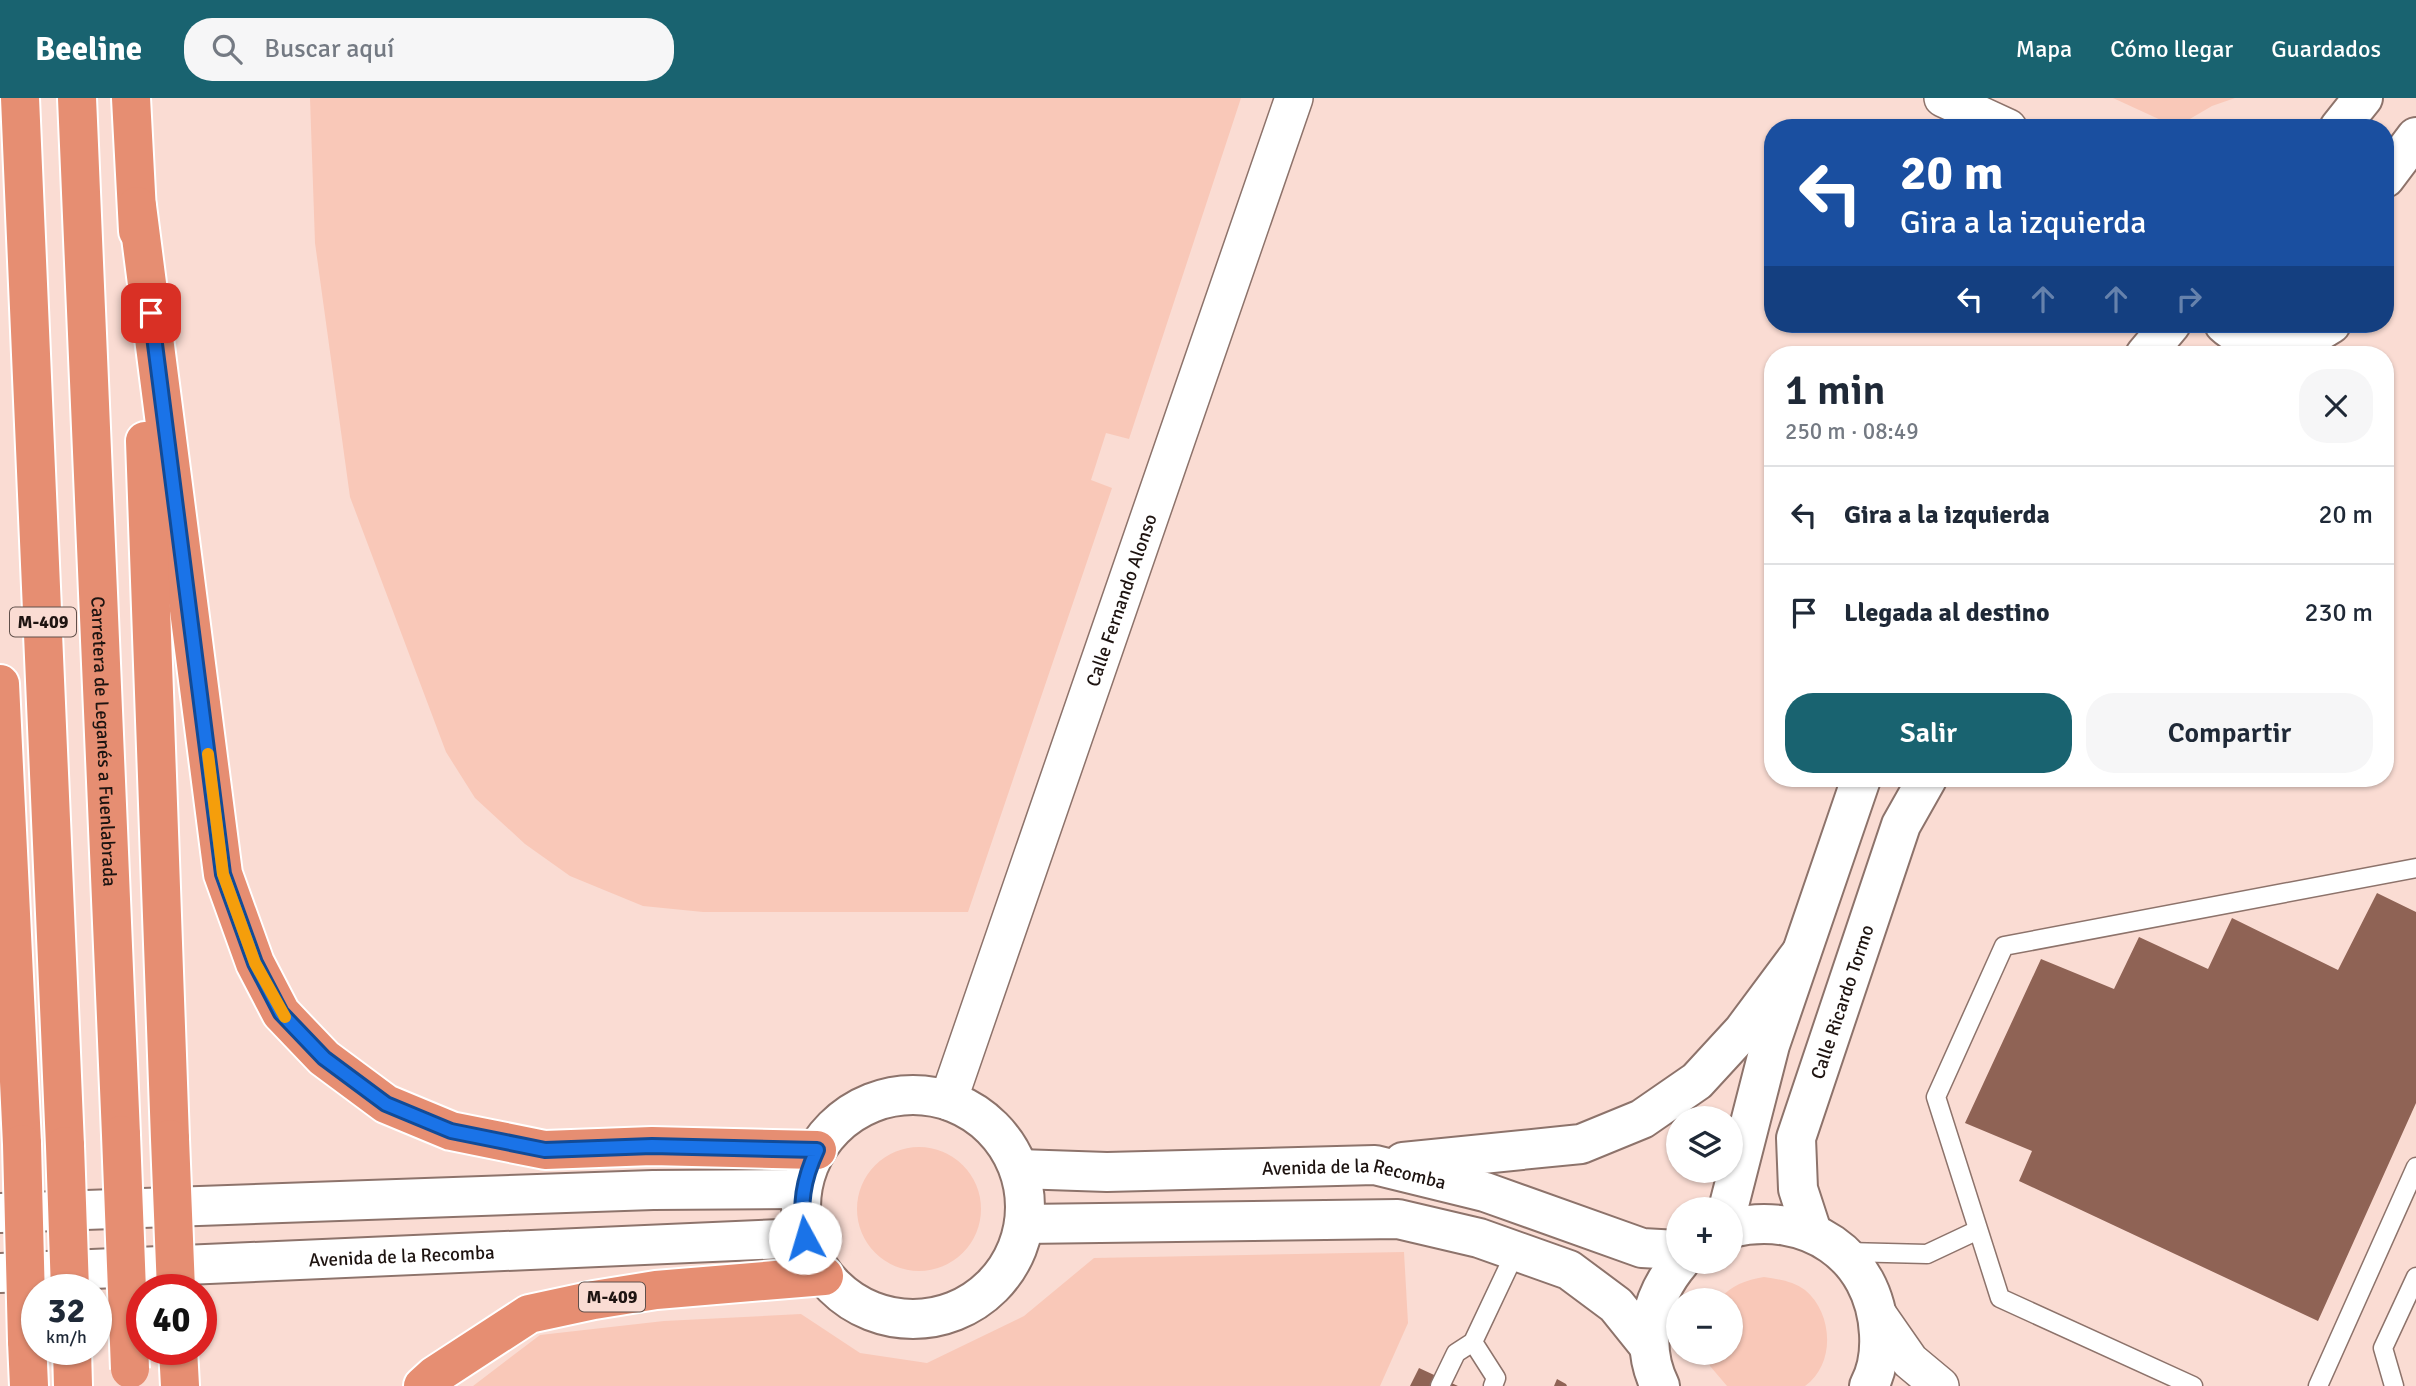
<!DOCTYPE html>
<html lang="es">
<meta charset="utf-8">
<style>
:root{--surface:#fff;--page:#f6f6f7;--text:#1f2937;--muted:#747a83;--line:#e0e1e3;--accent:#196370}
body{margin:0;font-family:Signika,sans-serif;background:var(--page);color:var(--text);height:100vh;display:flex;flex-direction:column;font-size:26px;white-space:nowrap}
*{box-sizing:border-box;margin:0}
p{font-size:23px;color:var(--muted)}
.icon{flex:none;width:38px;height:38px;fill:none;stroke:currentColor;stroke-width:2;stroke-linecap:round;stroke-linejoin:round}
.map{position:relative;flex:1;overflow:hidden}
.drawer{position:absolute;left:1764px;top:248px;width:630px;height:441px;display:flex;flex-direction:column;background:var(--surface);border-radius:28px;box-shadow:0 2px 5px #0004}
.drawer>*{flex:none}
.guide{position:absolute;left:1764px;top:21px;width:630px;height:214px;border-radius:28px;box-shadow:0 2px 5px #0004;background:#1a4fa0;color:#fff;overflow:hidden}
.tools{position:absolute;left:1666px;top:1008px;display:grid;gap:14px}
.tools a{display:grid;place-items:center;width:77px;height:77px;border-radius:50%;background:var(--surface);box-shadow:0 2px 5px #0004;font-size:35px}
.speed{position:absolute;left:21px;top:1176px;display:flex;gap:14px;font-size:35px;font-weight:700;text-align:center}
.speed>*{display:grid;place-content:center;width:91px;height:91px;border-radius:50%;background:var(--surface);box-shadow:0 2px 5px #0004;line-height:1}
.speed small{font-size:18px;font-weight:400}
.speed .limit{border:10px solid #d22;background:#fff;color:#111}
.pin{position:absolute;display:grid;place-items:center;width:60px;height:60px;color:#fff;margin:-30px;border-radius:14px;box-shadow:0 4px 10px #0006}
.me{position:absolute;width:77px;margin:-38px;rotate:354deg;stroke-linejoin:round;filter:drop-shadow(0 0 5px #0008)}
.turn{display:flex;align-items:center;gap:24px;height:147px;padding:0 21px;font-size:32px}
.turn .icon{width:91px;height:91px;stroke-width:2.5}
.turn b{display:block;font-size:49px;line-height:60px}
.lanes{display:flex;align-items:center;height:66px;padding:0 21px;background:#0003;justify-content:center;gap:35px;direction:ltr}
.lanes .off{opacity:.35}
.round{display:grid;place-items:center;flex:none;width:74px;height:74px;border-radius:28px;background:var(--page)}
.headline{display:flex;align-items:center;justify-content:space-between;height:119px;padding:0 21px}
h1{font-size:42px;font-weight:600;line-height:52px}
.button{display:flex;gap:14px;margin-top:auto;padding:14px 21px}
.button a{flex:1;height:80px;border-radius:28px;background:var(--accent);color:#fff;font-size:28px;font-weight:600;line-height:80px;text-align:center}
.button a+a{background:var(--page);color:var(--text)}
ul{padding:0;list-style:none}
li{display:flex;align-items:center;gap:21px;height:98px;padding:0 21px;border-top:2px solid var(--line)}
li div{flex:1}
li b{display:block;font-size:26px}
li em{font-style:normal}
header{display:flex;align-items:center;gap:42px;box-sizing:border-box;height:98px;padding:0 35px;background:var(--accent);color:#fff}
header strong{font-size:33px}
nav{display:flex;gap:38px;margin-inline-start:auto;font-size:24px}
.search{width:490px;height:63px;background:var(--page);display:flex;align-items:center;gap:18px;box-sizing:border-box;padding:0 24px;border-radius:28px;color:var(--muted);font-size:26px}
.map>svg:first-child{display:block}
</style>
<header>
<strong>Beeline</strong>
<div class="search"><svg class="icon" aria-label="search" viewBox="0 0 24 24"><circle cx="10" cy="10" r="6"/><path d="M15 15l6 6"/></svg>Buscar aquí</div>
<nav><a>Mapa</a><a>Cómo llegar</a><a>Guardados</a></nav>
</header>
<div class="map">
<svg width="2416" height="1288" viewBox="0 0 2416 1288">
<rect width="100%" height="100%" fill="#fadcd3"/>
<path fill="#f9c8b8" d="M310 0H1241L1129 341 1106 335 1091 382 1112 390 968 814H703L643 808 570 778 525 746 475 700 446 654 350 399 315 145Z
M2113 0H2235L2212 8 2176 29Z
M857 1111a62 62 0 1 1 124 0a62 62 0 1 1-124 0Z
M1404 1154 1408 1225 1380 1288H473L540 1237 664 1223 801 1216 860 1255 927 1265 1024 1218 1094 1160Z
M1764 1179C1778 1181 1793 1183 1805 1192 1833 1215 1836 1266 1805 1288H1727L1710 1268 1706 1255H1731V1202H1719C1731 1187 1746 1182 1764 1179Z"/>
<path fill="#8f6355" d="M2377 795 2416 814V1005L2318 1223 2019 1083 2032 1053 1965 1025 2041 861 2114 891 2139 839 2208 871 2232 820 2338 872Z
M1419 1270 1458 1288H1410Z
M1557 1281 1566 1286 1567 1288H1554Z"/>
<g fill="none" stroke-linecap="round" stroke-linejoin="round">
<defs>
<path id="service" d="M1847 1154 1927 1156 1978 1132
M1440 1288 1456 1255 1473 1244
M1493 1288 1496 1280 1473 1244 1516 1153
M2193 1288 2000 1200 1936 999 2004 848 2416 770
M2318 1288 2416 1069
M2394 1288 2383 1250 2416 1179"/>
<g id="minor">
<path d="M1943 0 2008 30"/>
<path id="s1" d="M948 1003 1294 0"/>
<path d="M1878 1217 1910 1263 1940 1288"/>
</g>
<g id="tertiary">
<path d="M2339 30 2363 0"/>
<path d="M2385 80 2416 39"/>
<path d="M2224 226C2244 245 2282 249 2307 239 2316 236 2324 230 2331 226"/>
<path d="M2145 257 2171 226"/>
<circle cx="913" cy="1109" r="112"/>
<path d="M1403 1064 1581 1046 1642 1021 1697 983 1743 933 1801 855"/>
<path id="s2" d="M1019 1071 1107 1074 1375 1067 1485 1094 1642 1150 1678 1152"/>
<path d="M1728 1111 1770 947 1861 681"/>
<path d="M0 1115 653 1092 802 1091"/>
<path d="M1024 1126 1398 1121 1479 1140 1569 1172 1616 1207 1649 1248"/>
<path d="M1731 1130C1806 1112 1875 1156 1879 1236 1880 1253 1877 1273 1869 1288"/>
<path id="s3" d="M1812 1134 1798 1091 1796 1040 1901 727 1927 681"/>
<path id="s4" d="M0 1175 805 1140"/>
<path d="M1660 1288C1639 1246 1651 1198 1680 1164"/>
</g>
<g id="trunk">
<path d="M20 0 65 1048"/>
<path id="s5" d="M77 0 121 1037"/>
<path d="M131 0 138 133"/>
<path d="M137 108 223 776 255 865 281 915 324 960 386 1006 451 1033 545 1052 652 1048 817 1052"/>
<path d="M145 343 170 1041"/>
<path d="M0 586 22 1046"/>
<path d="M27 1243 29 1288"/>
<path d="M72 1251 73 1288"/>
<path d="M178 1251 180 1288"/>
<path d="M423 1288 434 1278 529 1216 594 1202 656 1192 824 1178"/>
</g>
</defs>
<use href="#service" stroke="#8d736b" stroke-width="21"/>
<use href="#minor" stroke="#8d736b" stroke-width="40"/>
<use href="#tertiary" stroke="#8d736b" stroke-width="42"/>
<use href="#trunk" stroke="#fff" stroke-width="42"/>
<use href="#service" stroke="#fff" stroke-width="18"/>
<use href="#minor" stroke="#fff" stroke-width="37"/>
<use href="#tertiary" stroke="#fff" stroke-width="38"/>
<use href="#trunk" stroke="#e68e72" stroke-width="38"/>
<defs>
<path id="trunk-bridge" d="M121 1037 130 1271
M170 1041 176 1192
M22 1046 27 1243
M65 1048 70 1192"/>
</defs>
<use href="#trunk-bridge" stroke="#fff" stroke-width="42" stroke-linecap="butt"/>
<use href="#trunk-bridge" stroke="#e68e72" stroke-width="38"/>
</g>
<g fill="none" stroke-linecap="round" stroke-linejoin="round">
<defs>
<path id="route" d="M151 215 223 776 255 865 281 915 324 960 386 1006 451 1033 545 1052 652 1048 817 1052C803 1082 799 1107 805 1140"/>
</defs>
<use href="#route" stroke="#114b97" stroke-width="18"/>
<use href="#route" stroke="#1a73e8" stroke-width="12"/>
<path stroke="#f59e0b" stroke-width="12" d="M208 656 223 776 255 865 285 919"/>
</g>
<g text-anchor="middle" stroke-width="6" stroke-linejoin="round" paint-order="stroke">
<g fill="#fadcd3" stroke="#60504b" stroke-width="2">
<rect x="10" y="509.5" width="66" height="29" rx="5"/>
<rect x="579" y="1184.5" width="66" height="29" rx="5"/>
</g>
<g font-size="18" font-weight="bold" fill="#1e1411">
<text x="43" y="530">M-409</text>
<text x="612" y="1205">M-409</text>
</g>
<g font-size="19" fill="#1e1411" stroke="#fadcd3">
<text dy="7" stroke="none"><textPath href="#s1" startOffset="530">Calle Fernando Alonso</textPath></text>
<text dy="7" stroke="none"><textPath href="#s5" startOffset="644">Carretera de Leganés a Fuenlabrada</textPath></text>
<text dy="7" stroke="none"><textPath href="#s3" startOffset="240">Calle Ricardo Tormo</textPath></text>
<text dy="7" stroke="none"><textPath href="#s2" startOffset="336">Avenida de la Recomba</textPath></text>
<text dy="7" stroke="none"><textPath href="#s4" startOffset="402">Avenida de la Recomba</textPath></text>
</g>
</g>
</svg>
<div class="tools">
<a><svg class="icon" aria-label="layers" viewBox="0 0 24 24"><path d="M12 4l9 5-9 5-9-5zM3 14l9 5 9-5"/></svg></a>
<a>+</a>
<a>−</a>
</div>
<div class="speed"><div>32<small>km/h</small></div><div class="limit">40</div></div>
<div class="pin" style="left:151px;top:215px;background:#d93025"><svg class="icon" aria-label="arrive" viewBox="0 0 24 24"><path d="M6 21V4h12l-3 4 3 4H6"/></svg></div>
<svg class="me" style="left:805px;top:1140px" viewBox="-20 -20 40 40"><circle r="19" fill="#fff"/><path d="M0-13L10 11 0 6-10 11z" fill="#1a73e8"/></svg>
<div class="guide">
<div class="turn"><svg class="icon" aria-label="left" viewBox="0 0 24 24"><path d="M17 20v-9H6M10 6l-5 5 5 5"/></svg><div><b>20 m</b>Gira a la izquierda</div></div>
<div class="lanes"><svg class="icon" aria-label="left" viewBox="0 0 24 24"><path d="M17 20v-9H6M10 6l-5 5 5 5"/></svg><svg class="icon off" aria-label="ahead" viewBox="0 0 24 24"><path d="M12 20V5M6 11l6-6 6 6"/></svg><svg class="icon off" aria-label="ahead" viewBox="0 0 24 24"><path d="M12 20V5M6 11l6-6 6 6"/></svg><svg class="icon off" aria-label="right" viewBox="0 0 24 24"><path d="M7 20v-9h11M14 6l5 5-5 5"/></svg></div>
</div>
<section class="drawer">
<div class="headline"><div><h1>1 min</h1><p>250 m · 08:49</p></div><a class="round"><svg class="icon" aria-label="close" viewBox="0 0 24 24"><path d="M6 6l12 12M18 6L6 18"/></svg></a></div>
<ul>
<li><svg class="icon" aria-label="left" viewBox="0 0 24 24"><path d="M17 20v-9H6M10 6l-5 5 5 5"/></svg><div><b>Gira a la izquierda</b></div><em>20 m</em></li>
<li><svg class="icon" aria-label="arrive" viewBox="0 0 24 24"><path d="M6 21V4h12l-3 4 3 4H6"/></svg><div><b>Llegada al destino</b></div><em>230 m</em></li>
</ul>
<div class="button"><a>Salir</a><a>Compartir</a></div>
</section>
</div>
